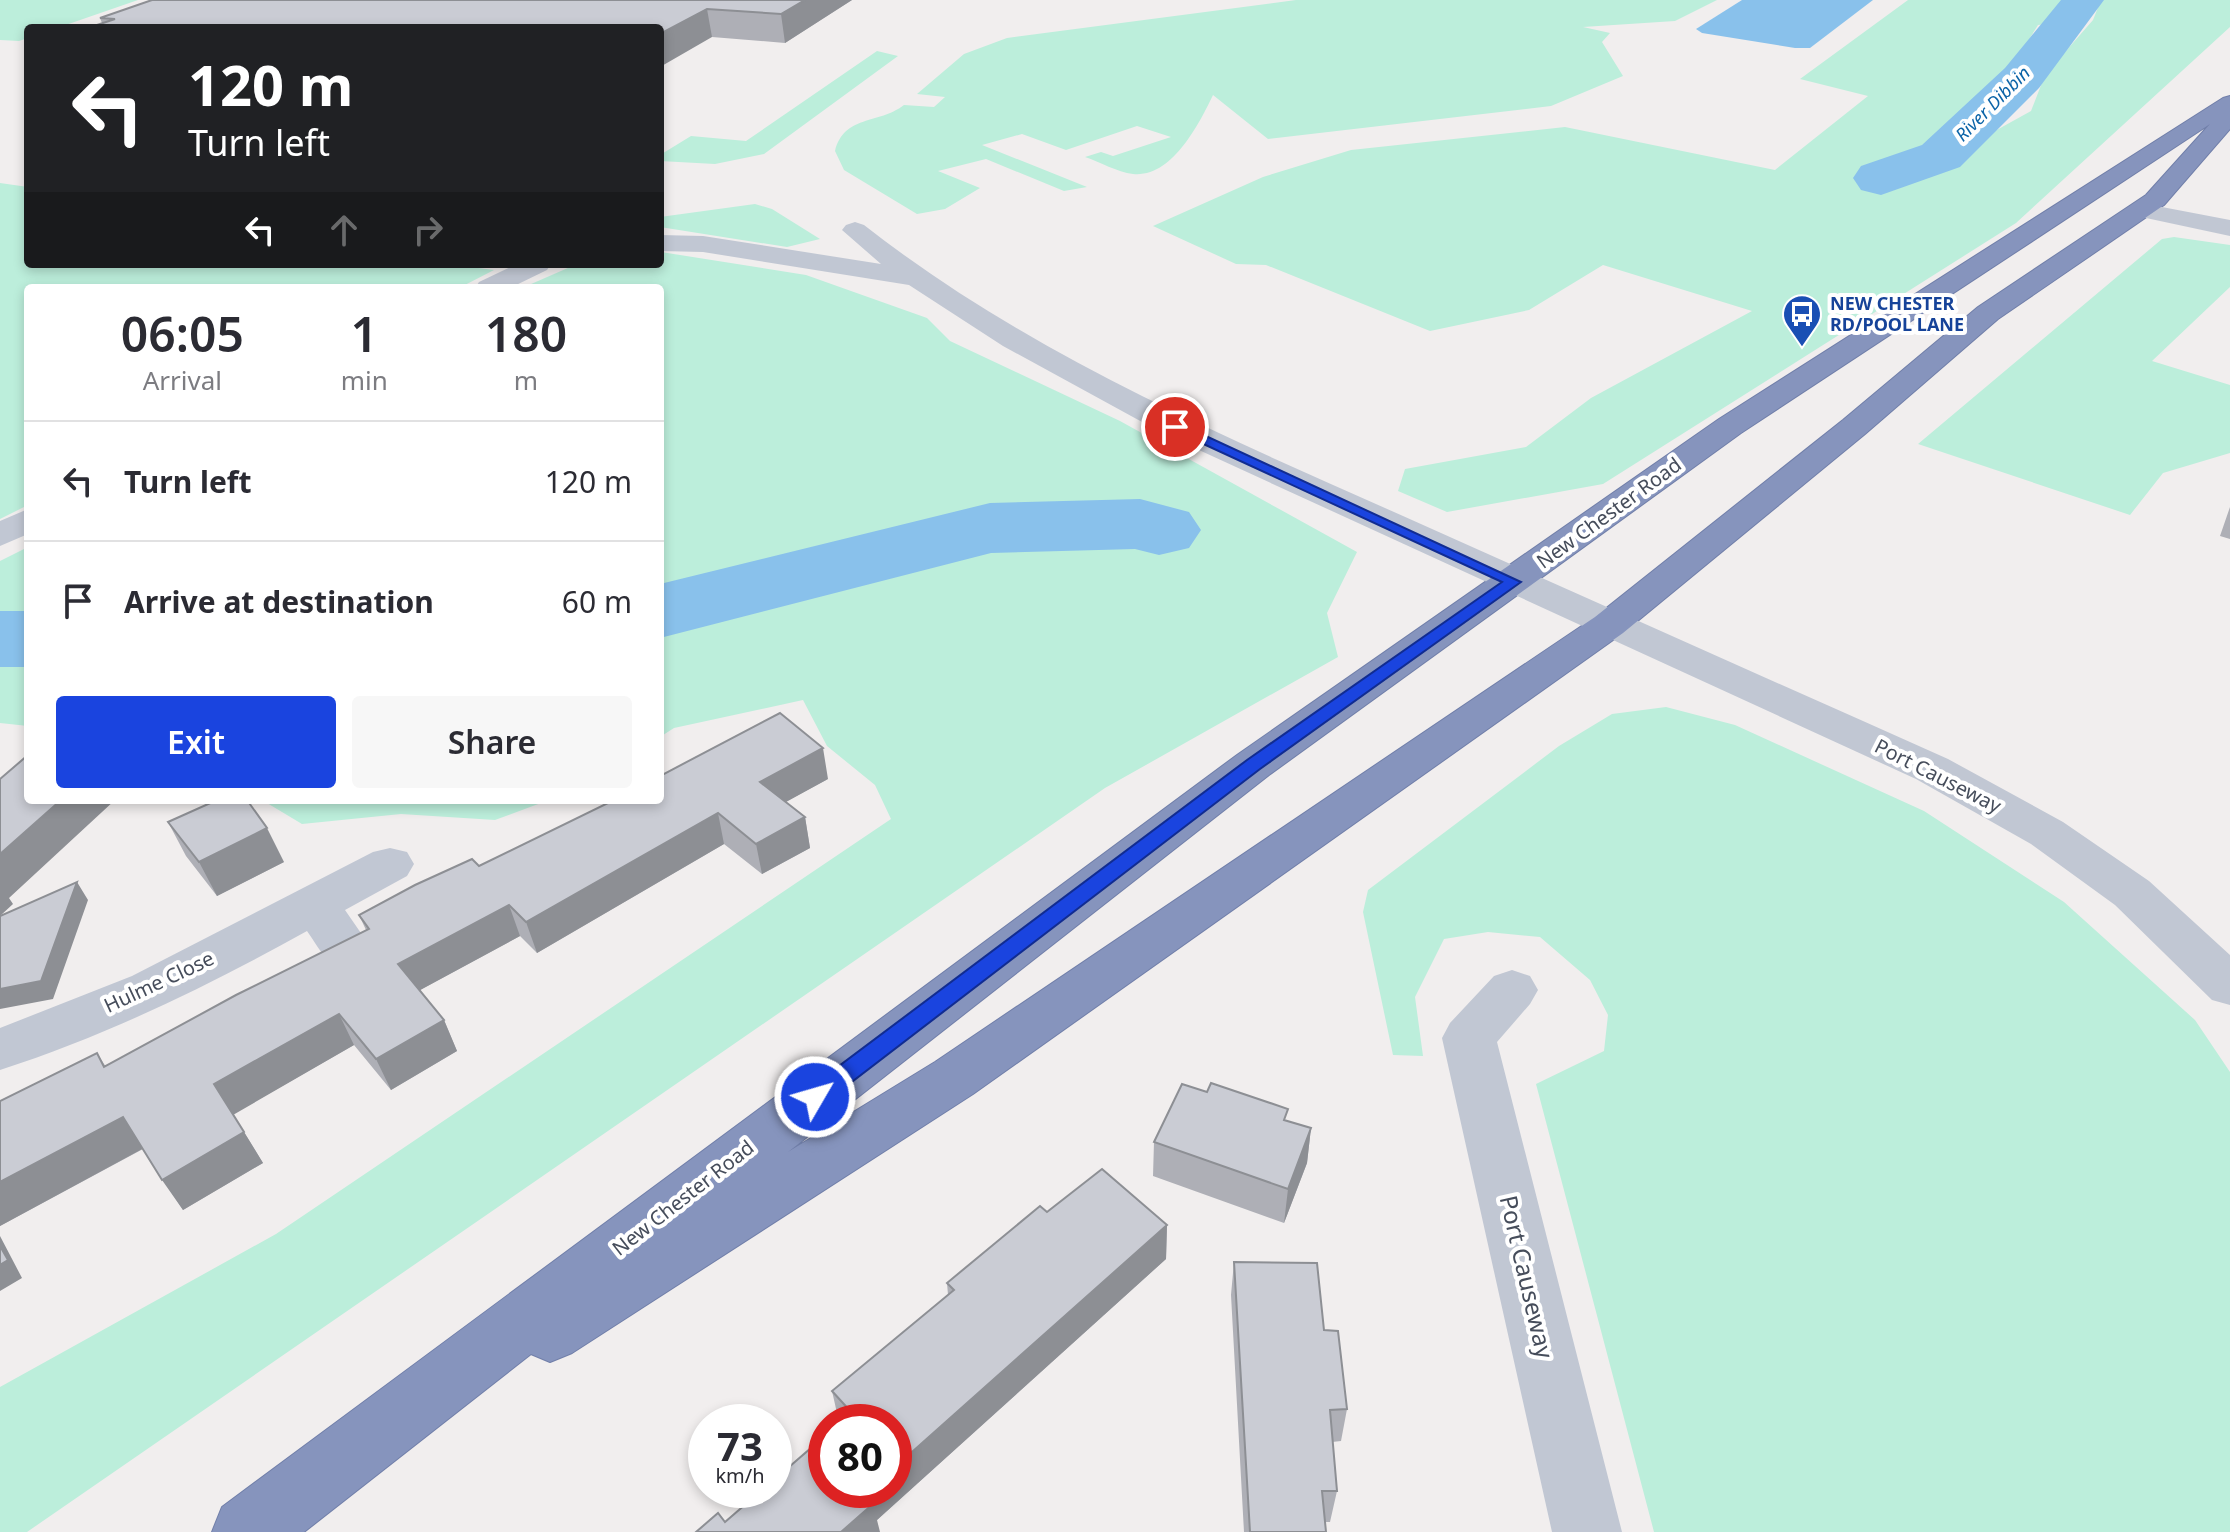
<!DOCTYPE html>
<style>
:root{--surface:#fff;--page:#f7f7f7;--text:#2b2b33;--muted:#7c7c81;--line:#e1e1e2;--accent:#1a44df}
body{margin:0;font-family:"Noto Sans",sans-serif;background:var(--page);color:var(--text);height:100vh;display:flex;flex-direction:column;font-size:30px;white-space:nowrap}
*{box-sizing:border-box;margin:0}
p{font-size:26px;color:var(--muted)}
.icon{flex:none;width:44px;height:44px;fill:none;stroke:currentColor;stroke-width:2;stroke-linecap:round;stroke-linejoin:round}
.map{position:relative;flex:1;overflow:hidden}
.details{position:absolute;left:24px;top:284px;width:640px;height:520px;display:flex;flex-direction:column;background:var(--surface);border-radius:8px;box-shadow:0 4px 12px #0003}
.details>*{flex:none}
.top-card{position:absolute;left:24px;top:24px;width:640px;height:244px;border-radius:8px;box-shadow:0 4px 12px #0003;background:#202124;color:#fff;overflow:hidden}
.speed{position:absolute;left:688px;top:1404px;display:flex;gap:16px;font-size:40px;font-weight:700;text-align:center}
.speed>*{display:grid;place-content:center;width:104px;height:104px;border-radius:50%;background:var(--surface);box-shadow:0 4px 12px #0003;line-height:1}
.speed small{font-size:20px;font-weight:400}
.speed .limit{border:12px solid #d22;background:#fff;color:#111}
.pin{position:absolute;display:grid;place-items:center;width:68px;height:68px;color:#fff;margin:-34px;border:4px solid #fff;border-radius:50%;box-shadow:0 2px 8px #0007}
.me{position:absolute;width:88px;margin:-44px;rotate:52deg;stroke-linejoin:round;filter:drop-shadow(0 0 6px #0008)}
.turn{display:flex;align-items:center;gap:28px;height:168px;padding:0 32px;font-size:36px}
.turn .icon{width:104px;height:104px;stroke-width:2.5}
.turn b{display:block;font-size:56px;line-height:68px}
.lanes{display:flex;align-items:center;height:76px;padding:0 32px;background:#0003;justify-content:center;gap:40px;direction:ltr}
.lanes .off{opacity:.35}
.eta{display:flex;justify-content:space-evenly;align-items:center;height:136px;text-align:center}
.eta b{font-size:48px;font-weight:600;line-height:56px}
.cta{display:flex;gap:16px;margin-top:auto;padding:16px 32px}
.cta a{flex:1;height:92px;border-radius:8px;background:var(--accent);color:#fff;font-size:32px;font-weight:600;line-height:92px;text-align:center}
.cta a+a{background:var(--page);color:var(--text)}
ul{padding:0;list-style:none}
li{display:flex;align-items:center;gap:24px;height:120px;padding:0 32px;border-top:2px solid var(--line)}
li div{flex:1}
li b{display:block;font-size:30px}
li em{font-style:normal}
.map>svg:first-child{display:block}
</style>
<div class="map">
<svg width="2230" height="1532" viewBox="0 0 2230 1532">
<rect width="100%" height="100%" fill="#f1eeee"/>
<path fill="#bceedb" d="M0 0H138L57 28H28V38L19 41 0 40Z
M1296 0H1717L1675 21 1583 27 1610 33 1602 42 1623 76 1551 106 1268 139 1213 95C1199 124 1172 178 1133 174 1117 172 1100 162 1085 157L1101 152 1113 156 1171 137 1137 126 1066 150 1022 134 982 145 1087 187 1064 191 986 159 938 171 980 188 945 209 917 214 844 170 835 151C845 114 878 125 904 105L934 107 945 97 917 94 964 54 1007 38Z
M1908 0H2067L2047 24 2038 25 2006 76 1930 148 1871 173H1935L1975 142 2031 111 2045 75 2093 20 2101 0H2230V27L2016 223 1603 484 1447 512 1398 491 1405 469 1526 447 1591 398 1752 311 1603 265 1529 310 1430 331 1266 265 1236 264 1153 226 1263 177 1351 150 1565 127 1775 170 1868 96 1800 79Z
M877 51 898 56 764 154 715 164 660 161V155L691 136 746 141Z
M0 183 28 187V264H447L494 270 459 288H28V505L0 519Z
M755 204 772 209 820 239 787 247 660 227V217Z
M2174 237 2230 245V287L2152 361 2230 385V453L2163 473 2130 515 1918 444 2162 239Z
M661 252 806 275 927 318 950 341 1120 421 1357 552 1327 613 1338 657 1105 788 27 1532H0V1387L276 1234 891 819 875 785 827 746 803 700 674 728 660 737V288H522L577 264H660Z
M28 547V726L0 723V561Z
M1666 707 1735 725 1924 811 2064 902 2195 1020 2230 1072V1532H1654L1536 1084 1604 1051 1608 1015 1590 980 1540 937 1488 932 1444 939 1415 997 1423 1056 1393 1055 1363 912 1368 890 1559 746 1612 714Z
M262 800H549L495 820 401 814 302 824Z"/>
<path fill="#89c1eb" d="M1742 0H1873L1810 48H1795L1702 33 1696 29Z"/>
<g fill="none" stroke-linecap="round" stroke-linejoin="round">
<path fill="#89c1eb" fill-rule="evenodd" d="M2061 0H2104L2039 88 1960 167 1881 195 1861 190 1853 178 1861 166 1922 145 2005 68Z
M1140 499 1189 512 1201 530 1189 548 1159 555 1135 549 991 553 660 638V584L990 503Z
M0 611H28V667H0Z"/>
<defs>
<path id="highway" d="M2230 96V129L2164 205 1998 319 1865 434 1623 633 973 1094 572 1353 550 1362 531 1354 304 1532H212L222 1507 1237 755 1719 419 2223 98ZM2210 124 2146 195 1978 307 1843 420 1595 617 935 1062 788 1152 1269 775 1741 433Z"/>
</defs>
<use href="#highway" stroke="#717fa9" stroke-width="2"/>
<path fill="#c1c7d3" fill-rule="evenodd" d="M2141 203 2230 220V236L2132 215 2129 210 2132 205Z
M855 222 864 225C1026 352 1216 433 1403 516 1584 597 1766 678 1948 759L2063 822 2149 881 2230 955V1005L2212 1000 2115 905 2031 844 1916 779 1164 434 1003 346 909 285 703 252 660 251V235L703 236 881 264 842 230 846 225Z
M517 264H551L547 270 510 288H475L479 282Z
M28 509V534L0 546V521Z
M390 848 407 852 414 864 407 876 345 910 374 952 367 965C331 976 326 958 307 931 208 986 108 1035 0 1070V1028L132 976 373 852Z
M1512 970 1530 976 1538 990 1530 1004 1497 1042 1622 1532H1552L1442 1038 1450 1023 1494 976Z"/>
<use href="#highway" fill="#8694bd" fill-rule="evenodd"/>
</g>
<path fill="#aeafb6" d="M852 0 785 43 712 37 660 28 102 23 100 18Z
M2230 507V539L2220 536Z
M828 779 785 802 805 817 810 848 762 874 724 844 537 953 520 936 420 990 444 1020 457 1051 391 1090 354 1045 233 1114 263 1163 183 1210 143 1149 0 1226V1101L97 1053 106 1067 366 930 359 915 479 866Z
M168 822 284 862 217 896 186 856Z
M1287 1121 1311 1128 1307 1163 1284 1223 1153 1176 1154 1142Z
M1047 1212 1167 1225 1166 1259 877 1520 894 1422H839L832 1391 948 1295 947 1283Z
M1234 1262 1324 1330 1347 1409 1341 1441 1332 1442 1337 1491 1330 1522H1325L1326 1532H1244L1231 1295Z"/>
<path fill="#8d8f94" d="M805 0H852L785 43 781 14Z
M707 9 712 37 660 67V34Z
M823 748 828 779 766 813 760 782Z
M61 800H115L9 898 13 904 0 916V854Z
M718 813 724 844 537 953 526 922Z
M805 817 810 848 762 874 756 844Z
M267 828 284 862 217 896 199 862Z
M77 882 88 900 53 999 0 1009V989Z
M509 905 520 936 411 995 398 964Z
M339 1014 354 1045 233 1115 214 1084Z
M444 1020 457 1051 391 1090 376 1059Z
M123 1117 144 1148 0 1226V1182Z
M1311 1128 1307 1163 1284 1223 1288 1189Z
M244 1132 263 1163 183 1210 162 1180Z
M1167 1225 1166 1259 877 1520 880 1532H841L865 1493 869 1490H894V1468Z
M0 1236 22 1278 0 1291Z"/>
<path fill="#caccd4" stroke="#8d8f94" stroke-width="2" d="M152 0H805L781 14 707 9 660 34V28H88L115 19 100 18Z
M780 713 823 748 760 782 805 817 756 844 718 813 526 922 509 905 398 964 444 1020 376 1059 339 1014 214 1084 244 1132 162 1180 123 1117 0 1182V1101L97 1053 104 1067 236 995 369 929 359 915 415 885 472 859 479 866 614 800H660V776Z
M28 755V800H61L0 854V779Z
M217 800H247L267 828 199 862 168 822Z
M77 882 41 981 0 989V916Z
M1211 1083 1288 1109 1284 1120 1311 1128 1288 1189 1154 1142 1182 1084 1207 1092Z
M1102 1169 1167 1225 894 1468V1422H841L852 1413 832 1391 954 1290 947 1283 1040 1206 1047 1212Z
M0 1246 8 1260 0 1265Z
M1234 1262 1317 1263 1324 1330 1338 1331 1347 1409 1330 1410 1337 1491H1322L1326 1532H1250Z
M826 1435V1490H869L865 1493 874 1503 841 1532H696L718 1513 725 1522 762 1490H774V1480Z"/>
<path fill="#1a44df" stroke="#112c91" stroke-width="2" d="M1171 424H1180L1521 582 1260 769 823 1104 815 1106 807 1104 804 1097 807 1090 1247 760 1502 582 1171 429Z"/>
<defs>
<symbol id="bus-pin" viewBox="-11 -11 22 30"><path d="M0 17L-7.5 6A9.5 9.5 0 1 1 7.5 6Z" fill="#1a4fb4" stroke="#fff"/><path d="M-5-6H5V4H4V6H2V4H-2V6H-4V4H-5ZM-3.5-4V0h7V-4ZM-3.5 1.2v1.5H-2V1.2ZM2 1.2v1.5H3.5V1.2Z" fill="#fff"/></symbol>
</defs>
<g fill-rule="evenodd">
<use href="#bus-pin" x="1780" y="292" width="44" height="60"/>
</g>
<g text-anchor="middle" stroke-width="8" stroke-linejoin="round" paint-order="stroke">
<g font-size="18" font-style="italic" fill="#0d65a8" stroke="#fff">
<text transform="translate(1993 104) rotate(-45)" y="6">River Dibbin</text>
</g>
<g font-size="18" font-weight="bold" fill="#164399" stroke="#fff" text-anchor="start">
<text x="1830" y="310">NEW CHESTER<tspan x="1830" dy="21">RD/POOL LANE</tspan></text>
</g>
<g font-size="20" fill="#464d5b" stroke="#fff">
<text transform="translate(1609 513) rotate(-36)" y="7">New Chester Road</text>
<text transform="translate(1938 776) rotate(27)" y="7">Port Causeway</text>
<text transform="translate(159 982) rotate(-25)" y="7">Hulme Close</text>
<text transform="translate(683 1198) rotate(-38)" y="7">New Chester Road</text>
</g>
<g font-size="24" fill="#464d5b" stroke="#fff">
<text transform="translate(1526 1277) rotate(77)" y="8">Port Causeway</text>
</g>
</g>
</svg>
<div class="speed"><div>73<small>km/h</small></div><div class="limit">80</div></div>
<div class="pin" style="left:1175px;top:427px;background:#d93025"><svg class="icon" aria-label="arrive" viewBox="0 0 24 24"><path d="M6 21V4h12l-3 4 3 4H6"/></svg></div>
<svg class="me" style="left:815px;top:1097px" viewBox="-20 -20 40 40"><circle r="17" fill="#1a44df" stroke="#fff" stroke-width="3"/><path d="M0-11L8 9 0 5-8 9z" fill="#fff"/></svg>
<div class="top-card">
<div class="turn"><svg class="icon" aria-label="left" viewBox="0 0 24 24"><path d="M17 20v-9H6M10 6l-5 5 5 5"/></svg><div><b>120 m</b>Turn left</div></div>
<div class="lanes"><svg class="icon" aria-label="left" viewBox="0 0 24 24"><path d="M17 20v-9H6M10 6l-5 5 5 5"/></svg><svg class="icon off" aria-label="ahead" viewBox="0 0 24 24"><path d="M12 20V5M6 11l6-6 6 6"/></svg><svg class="icon off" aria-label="right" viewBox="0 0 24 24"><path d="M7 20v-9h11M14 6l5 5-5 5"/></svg></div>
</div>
<section class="details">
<div class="eta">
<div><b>06:05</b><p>Arrival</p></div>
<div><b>1</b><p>min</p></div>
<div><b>180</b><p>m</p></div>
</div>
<ul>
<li><svg class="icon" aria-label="left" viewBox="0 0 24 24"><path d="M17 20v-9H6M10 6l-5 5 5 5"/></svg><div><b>Turn left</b></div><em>120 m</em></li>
<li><svg class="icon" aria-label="arrive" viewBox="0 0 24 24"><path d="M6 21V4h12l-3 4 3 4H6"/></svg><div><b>Arrive at destination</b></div><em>60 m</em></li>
</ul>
<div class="cta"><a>Exit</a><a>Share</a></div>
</section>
</div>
